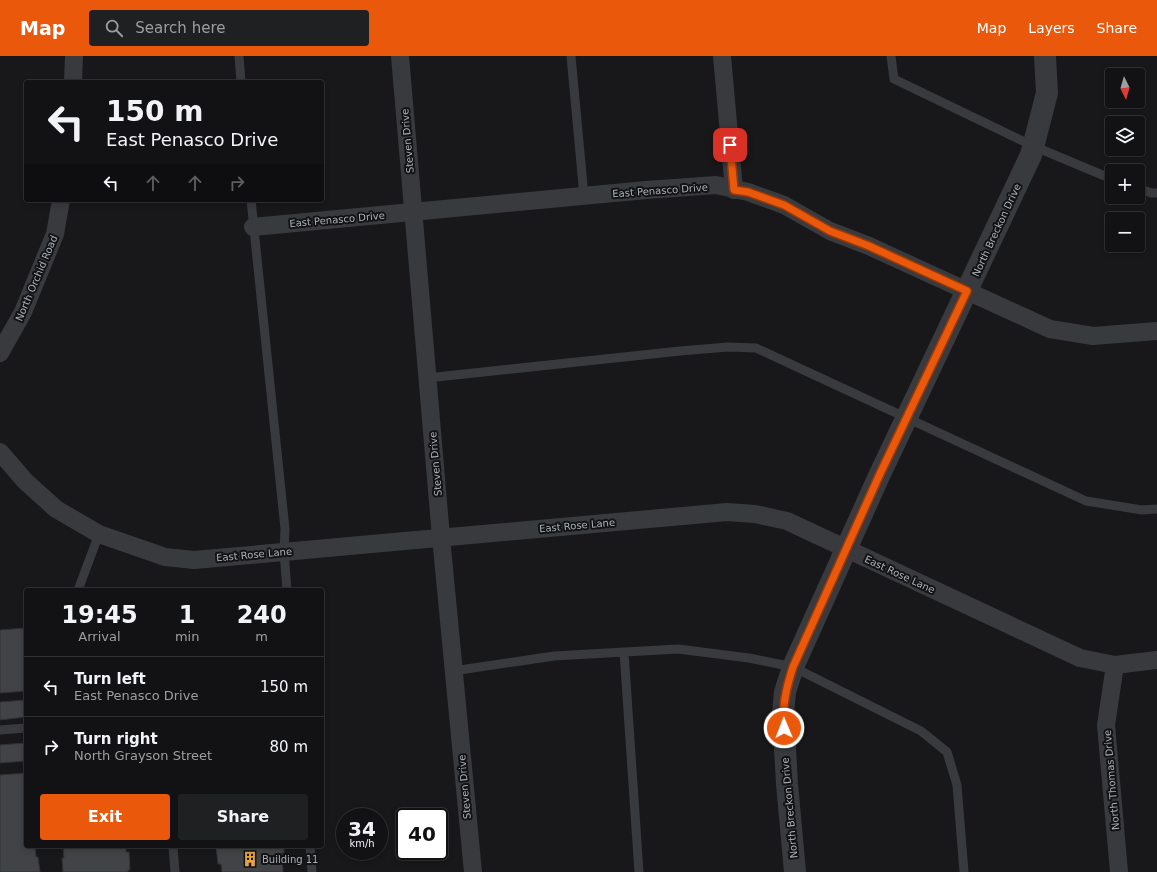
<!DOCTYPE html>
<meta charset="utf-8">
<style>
:root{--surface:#121214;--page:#1f2022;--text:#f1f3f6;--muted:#9c9ea0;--line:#313234;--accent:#ea580c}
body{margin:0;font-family:"DejaVu Sans",sans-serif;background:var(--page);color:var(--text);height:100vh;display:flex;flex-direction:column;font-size:15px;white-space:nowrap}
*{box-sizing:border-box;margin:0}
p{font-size:13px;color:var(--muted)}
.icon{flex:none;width:22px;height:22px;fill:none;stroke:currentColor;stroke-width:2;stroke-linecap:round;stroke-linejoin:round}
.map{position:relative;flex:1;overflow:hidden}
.panel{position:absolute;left:24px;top:532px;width:300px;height:260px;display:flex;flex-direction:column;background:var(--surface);border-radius:4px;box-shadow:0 2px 6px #0003,0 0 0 1px var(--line)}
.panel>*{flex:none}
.banner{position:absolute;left:24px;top:24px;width:300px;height:122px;border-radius:4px;box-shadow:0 2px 6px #0003,0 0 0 1px var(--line);background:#121214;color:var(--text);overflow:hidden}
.needle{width:26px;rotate:175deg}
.tools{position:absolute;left:1105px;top:12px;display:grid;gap:8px}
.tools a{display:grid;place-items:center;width:40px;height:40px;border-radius:4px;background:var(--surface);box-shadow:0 2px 6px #0003,0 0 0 1px var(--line);font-size:20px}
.speed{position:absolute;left:336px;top:752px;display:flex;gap:8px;font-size:20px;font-weight:700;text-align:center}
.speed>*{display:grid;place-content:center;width:52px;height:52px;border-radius:50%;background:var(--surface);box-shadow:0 2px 6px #0003,0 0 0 1px var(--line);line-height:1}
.speed small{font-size:10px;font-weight:400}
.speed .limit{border:2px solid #111;border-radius:6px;background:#fff;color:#111}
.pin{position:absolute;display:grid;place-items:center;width:34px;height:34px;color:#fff;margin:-17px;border-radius:8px;box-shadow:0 2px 6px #0006}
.me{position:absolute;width:44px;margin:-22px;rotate:359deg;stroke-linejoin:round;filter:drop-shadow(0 0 3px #0008)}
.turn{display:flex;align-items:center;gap:14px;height:84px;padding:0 16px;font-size:18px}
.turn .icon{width:52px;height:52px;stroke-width:2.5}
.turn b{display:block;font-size:28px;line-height:34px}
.lanes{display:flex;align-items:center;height:38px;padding:0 16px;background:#0003;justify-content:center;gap:20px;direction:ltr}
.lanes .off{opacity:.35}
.eta{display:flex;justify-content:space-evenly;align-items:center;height:68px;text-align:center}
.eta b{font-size:24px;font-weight:700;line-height:28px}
.action{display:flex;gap:8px;margin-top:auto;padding:8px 16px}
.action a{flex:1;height:46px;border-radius:4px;background:var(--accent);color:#fff;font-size:16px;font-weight:700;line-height:46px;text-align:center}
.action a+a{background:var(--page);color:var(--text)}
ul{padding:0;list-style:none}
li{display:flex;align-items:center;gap:12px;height:60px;padding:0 16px;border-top:1px solid var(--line)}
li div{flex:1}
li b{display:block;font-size:15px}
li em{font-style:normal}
header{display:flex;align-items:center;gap:24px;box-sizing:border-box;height:56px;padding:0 20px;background:var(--accent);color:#fff}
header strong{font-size:19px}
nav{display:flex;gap:22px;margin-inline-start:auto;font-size:14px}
.search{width:280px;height:36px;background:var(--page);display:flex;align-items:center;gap:10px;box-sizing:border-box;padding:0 14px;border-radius:4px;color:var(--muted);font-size:15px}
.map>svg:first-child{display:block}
</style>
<header>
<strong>Map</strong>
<div class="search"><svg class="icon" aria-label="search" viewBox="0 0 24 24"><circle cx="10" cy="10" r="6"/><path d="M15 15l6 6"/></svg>Search here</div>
<nav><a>Map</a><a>Layers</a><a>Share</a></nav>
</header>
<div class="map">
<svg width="1157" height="816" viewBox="0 0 1157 816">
<rect width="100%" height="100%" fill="#18181a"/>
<path fill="#424346" stroke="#323235" d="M26 572V635L0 637V574Z
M26 644V661L0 664V646Z
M26 687V705L0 707V689Z
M26 717V790H35L36 801H38L40 816H0V719Z
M63 790H126V796H129L130 814H128V816H63L62 802H64Z
M216 790H284V797H282L283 816H222L221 808H218Z"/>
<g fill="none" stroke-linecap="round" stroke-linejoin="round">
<path stroke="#393a3e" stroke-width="9" d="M239 0 241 26
M571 0 584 140
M891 0 894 23 1033 90 1112 123
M1138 132 1151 137H1157
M251 144 285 473 284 496 287 534
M427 322 680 295 728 291 756 292 1086 445 1142 454 1157 453
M78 534 99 478
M624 596 639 816
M453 615 554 600 678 593 749 602 793 611 921 675 947 696 957 729 964 816
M0 674 26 672
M173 790 175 816
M310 790 312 816"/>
<path stroke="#393a3e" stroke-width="18" d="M400 0 441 481 473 816
M722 0 734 134
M73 26 74 0
M253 171 646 134 716 129 748 136 784 149 830 175 869 190 1050 273 1093 280 1157 275
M0 297 23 256 55 178 61 144
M0 396 25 425 56 453 99 478 165 501 194 504 727 456 755 458 787 465 1080 602 1115 609 1157 604
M1115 609 1106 669 1119 816"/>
<path stroke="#393a3e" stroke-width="22" d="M795 816 787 728 783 658 785 636 793 611 879 420 1031 99 1047 37 1045 0"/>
</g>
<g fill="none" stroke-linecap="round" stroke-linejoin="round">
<defs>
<path id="route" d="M730 89 734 134 748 136 784 149 830 175 869 190 967 235 879 420 793 611C786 633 782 650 784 672"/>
</defs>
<use href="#route" stroke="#983908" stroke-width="10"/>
<use href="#route" stroke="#ea580c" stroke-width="7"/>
</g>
<defs>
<symbol id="building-bare" viewBox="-9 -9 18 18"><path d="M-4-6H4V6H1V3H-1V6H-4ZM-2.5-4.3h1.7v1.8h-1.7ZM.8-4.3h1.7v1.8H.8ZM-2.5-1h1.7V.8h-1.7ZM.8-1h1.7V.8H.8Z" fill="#e6a443" stroke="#131315" stroke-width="2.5" paint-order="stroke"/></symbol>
</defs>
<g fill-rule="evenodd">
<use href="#building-bare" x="239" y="792" width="22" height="22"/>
</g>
<g text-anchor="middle" stroke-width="4" stroke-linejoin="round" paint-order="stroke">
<g font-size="10" fill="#abb0b8" stroke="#131315">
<text transform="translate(407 85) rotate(-95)" y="4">Steven Drive</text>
<text transform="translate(660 134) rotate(-4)" y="4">East Penasco Drive</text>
<text transform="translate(337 163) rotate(-5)" y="4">East Penasco Drive</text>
<text transform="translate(996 174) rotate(-65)" y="4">North Breckon Drive</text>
<text transform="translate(36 222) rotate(-67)" y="4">North Orchid Road</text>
<text transform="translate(435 408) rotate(-95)" y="4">Steven Drive</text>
<text transform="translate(577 469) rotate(-5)" y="4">East Rose Lane</text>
<text transform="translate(254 498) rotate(-5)" y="4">East Rose Lane</text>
<text transform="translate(900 518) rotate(25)" y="4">East Rose Lane</text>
<text transform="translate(1111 724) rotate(-95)" y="4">North Thomas Drive</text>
<text transform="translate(464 731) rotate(-95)" y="4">Steven Drive</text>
<text transform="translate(789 752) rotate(-95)" y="4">North Breckon Drive</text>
</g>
<g font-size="10" fill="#abb0b8" stroke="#131315" text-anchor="start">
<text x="262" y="807">Building 11</text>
</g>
</g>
</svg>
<div class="tools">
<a><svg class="needle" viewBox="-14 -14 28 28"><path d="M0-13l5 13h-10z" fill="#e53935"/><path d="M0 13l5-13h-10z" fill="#9c9ea0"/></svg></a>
<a><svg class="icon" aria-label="layers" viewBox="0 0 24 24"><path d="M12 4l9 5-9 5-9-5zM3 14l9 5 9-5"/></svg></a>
<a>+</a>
<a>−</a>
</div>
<div class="speed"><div>34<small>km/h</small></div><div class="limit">40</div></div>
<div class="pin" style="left:730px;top:89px;background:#d93025"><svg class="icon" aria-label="arrive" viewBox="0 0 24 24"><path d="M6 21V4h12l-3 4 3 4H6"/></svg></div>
<svg class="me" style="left:784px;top:672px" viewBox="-20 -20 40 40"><circle r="17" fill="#ea580c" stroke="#fff" stroke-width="3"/><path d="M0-11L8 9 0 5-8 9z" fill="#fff"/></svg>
<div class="banner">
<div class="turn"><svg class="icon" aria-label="left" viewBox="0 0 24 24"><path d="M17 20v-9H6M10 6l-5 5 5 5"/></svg><div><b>150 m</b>East Penasco Drive</div></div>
<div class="lanes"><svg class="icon" aria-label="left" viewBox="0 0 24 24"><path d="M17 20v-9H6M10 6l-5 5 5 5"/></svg><svg class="icon off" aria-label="ahead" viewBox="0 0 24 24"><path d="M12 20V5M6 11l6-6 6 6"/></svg><svg class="icon off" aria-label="ahead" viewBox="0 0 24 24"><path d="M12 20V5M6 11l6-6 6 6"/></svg><svg class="icon off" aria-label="right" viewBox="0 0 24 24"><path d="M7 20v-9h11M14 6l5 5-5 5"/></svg></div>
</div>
<section class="panel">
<div class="eta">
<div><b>19:45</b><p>Arrival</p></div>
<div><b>1</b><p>min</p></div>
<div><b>240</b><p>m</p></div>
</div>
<ul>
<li><svg class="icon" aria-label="left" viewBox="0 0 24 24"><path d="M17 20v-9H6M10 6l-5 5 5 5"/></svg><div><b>Turn left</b><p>East Penasco Drive</p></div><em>150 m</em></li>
<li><svg class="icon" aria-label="right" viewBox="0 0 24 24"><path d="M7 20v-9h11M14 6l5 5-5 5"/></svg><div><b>Turn right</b><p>North Grayson Street</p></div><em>80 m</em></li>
</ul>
<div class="action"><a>Exit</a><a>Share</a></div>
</section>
</div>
